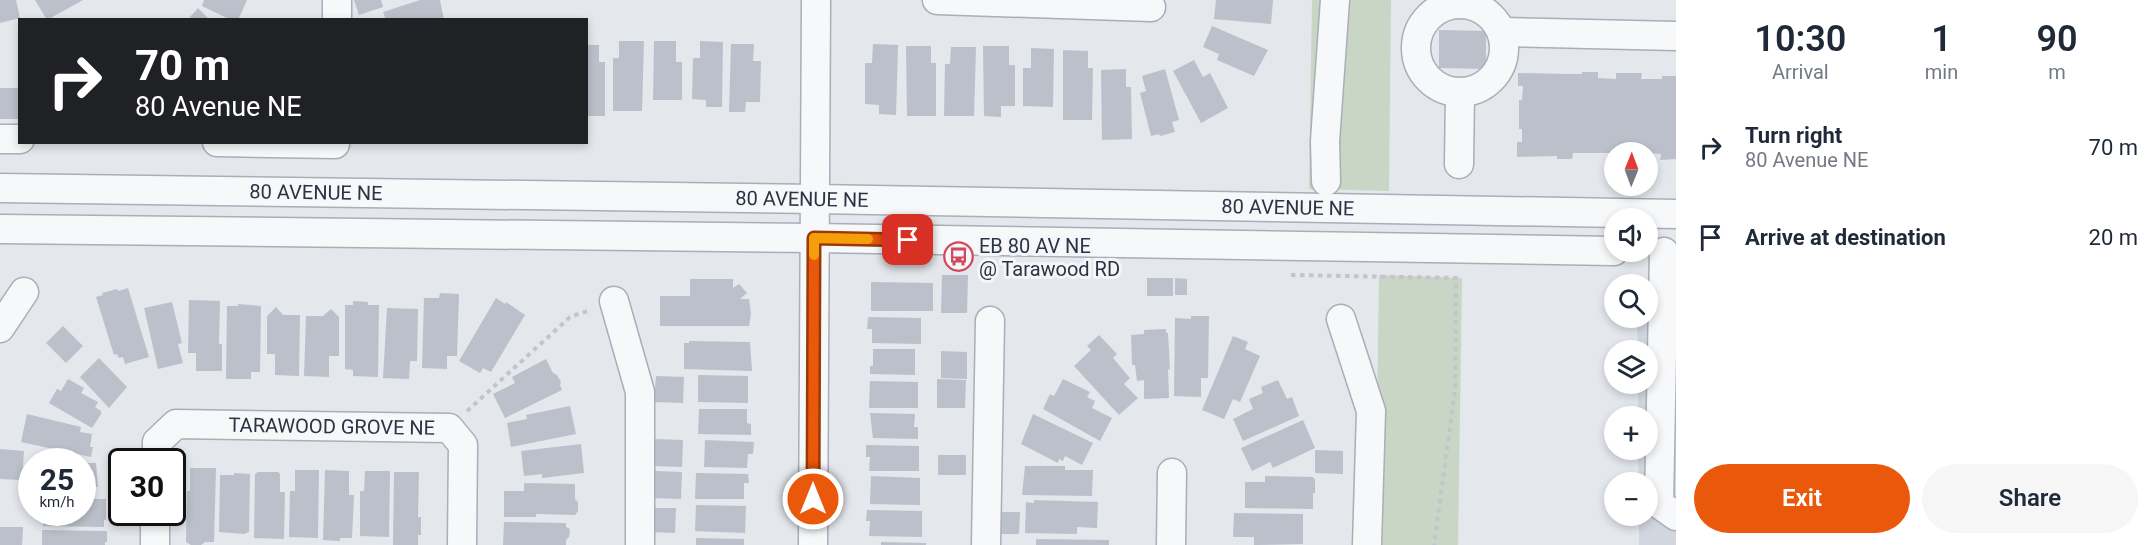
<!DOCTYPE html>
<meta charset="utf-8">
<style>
:root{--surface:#fff;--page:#f6f6f7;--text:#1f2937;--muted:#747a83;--accent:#ea580c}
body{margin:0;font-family:Roboto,sans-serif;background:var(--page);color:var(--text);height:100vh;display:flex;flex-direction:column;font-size:22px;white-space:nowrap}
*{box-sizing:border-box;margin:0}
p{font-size:20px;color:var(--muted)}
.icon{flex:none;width:33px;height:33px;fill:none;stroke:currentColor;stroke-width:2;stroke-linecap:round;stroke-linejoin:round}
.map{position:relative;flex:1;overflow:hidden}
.drawer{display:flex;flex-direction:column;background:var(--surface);width:480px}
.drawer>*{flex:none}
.banner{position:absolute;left:18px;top:18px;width:570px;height:126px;border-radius:0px;box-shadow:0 3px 9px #0003;background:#202124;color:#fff;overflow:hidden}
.needle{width:39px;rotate:1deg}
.buttons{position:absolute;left:1604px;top:142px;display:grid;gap:12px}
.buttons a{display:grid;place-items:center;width:54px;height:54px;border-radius:50%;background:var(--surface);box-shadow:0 3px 9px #0003;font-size:30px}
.speed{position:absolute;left:18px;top:448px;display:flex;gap:12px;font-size:30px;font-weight:700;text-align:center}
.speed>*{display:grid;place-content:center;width:78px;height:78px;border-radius:50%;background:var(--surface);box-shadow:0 3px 9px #0003;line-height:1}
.speed small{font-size:15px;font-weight:400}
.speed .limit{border:3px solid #111;border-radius:9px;background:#fff;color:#111}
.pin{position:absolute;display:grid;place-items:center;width:51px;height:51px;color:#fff;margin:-26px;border-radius:12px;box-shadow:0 3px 9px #0006}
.me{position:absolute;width:66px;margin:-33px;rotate:0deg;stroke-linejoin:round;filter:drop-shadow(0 0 4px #0008)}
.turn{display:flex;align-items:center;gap:21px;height:126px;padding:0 18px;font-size:27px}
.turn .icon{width:78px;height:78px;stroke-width:2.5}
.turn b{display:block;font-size:42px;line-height:51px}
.eta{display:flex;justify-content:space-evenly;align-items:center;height:102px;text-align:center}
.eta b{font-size:36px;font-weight:600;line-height:42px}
.primary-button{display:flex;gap:12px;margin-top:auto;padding:12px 18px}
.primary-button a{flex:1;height:69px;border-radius:36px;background:var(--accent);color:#fff;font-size:24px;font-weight:600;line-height:69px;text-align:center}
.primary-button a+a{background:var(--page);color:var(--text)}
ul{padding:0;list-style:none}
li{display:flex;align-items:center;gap:18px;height:90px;padding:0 18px}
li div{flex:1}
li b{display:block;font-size:22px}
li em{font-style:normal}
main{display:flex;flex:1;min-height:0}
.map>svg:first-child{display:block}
</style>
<main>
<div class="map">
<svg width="1676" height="545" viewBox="0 0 1676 545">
<rect width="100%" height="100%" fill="#e4e7ec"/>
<path fill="#d2d6de" d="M1647 295H1676V545H1639V516H1647V483H1639L1638 450H1647V417H1638V384H1647V351H1638L1637 318H1647Z"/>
<path fill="#c9d6c5" d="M1312 0H1391L1389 191 1309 189Z
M1379 275 1462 278 1458 545H1375Z"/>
<path fill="#bbc0ca" d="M0 0H16L20 18 0 23Z
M35 0H83L47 20Z
M204 0H247L238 20H231L202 6Z
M354 0H381L383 7 359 15Z
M420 0H440L444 20H386L383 12Z
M1216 0H1273L1271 24 1214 19Z
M198 8 210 20H191L189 18Z
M1212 26 1268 50 1254 76 1217 60 1219 54 1203 47Z
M1439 30 1486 31V69L1439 68Z
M619 41H644L642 111H613V58H619Z
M654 41H676V62H682V100H653Z
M700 41 723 42 722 107H706V100L692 99 693 58H700Z
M731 44H754L753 61H761L760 102H746L745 112H729Z
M873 44 898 45 896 115 879 114V105L865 104V63H872Z
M586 45H599V62H605V116H586Z
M906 46H931V63H936V116H907Z
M983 46H1009V65H1015V106H1001V117L984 116Z
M951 47H976L974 116H944L945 64H950Z
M1031 48 1054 49 1053 107 1023 106V68H1031Z
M1063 50 1088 51V68H1093L1092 120H1063Z
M1194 60 1203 77 1210 73 1228 108 1201 123 1173 71Z
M1126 69V87H1131L1132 139 1102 140 1101 70Z
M1165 69 1179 120 1172 122 1175 132 1160 136 1159 134 1151 136 1140 93 1146 91 1142 76Z
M1582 72H1598V78L1616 79V73H1642L1641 79H1662V76H1676V159L1660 160 1661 154 1647 153H1573L1572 159H1557V156L1517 157V142H1522V129H1519V100H1522L1523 86H1518V73L1568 74H1582Z
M0 88H20V119H0Z
M942 275H968L967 313H941Z
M1147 278H1173V296H1147Z
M1175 278 1187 279V295H1175Z
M690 279H733V288L739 284 747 293 740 299H749L751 314 749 326H660V296H690Z
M871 282 933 283V311H871Z
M128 288 149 357 125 364 123 357 119 358 117 354 114 355 96 297 103 295 102 293 117 289 118 291Z
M440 293 459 294 457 356H447V369L422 368 424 298H439Z
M496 298 505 304 506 302 525 315 491 372 483 368 480 373 459 361Z
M189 300 220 301 219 344H222V371H196V353H188Z
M353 301 368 302V305H379L378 377 353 376V370L345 369V305H353Z
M172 302 182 343 178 344 183 363 158 369 144 308Z
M238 304 261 306 260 372H251V379H226L227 306H238Z
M276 307 283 315H300L299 376 275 375V354H267V316Z
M387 308 418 309 417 361H410L409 379 383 378Z
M331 309 339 317V356H329V377L304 376 306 316H323Z
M1191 316H1209L1208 378H1201V397L1174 396 1175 318 1191 319Z
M868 317 921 318V344L872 343V329H867Z
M63 326 83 346 66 363 46 343Z
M1166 329V333H1168L1170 370 1168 369 1169 398 1144 399V380L1137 381 1135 365H1132L1131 335 1144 334V330Z
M1099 335 1117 354 1113 358 1130 378 1124 384 1138 398 1119 415 1074 366 1091 350 1087 346Z
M1233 336 1248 342 1245 349 1260 356 1240 402 1233 399 1224 419 1202 410Z
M689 341 750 342 752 371 684 369V343H689Z
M873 349H915V375L870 374V366H873Z
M941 351 967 352V379L941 378Z
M99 358 127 387 109 408 80 377Z
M546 359 553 373 557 375 561 382 560 385 562 390 505 418 493 394 515 383 512 377Z
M698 375 748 376V403L698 402Z
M656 376 684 377 683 403 654 402Z
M68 379 84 388 81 393 98 402 95 407 101 411V414L92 428 49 403 57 389 61 391Z
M937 379 966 380 965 408H937Z
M1063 379 1090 392 1087 397 1095 401 1092 408 1112 418 1100 441 1043 409 1050 394 1054 396Z
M1278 380 1287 399 1292 397 1299 416 1243 441 1233 419 1253 409 1249 399 1263 393 1261 387Z
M870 381 918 382V408H869Z
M570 406 576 434 511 447 507 423 527 419 526 415Z
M699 409H747V423L751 424V435L698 434Z
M870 413 915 414 914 427H918V439L873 438Z
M27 414 81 427 80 432 92 434 90 447H93L91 457 21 442Z
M1033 414 1093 443 1082 465 1065 456 1063 461 1059 459 1058 463 1021 444Z
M1303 420 1315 448 1273 468 1270 462 1252 471 1241 448Z
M655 439 683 440 682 467 653 466Z
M705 440 754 442 753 454H748L747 468 704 467Z
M581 444 584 473 542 478V474L524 476 521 451Z
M866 445 919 446V471H869L870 457H866Z
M0 449 24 451 22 480 0 479Z
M1315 450 1343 451V474L1315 473Z
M938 455H966V475H938Z
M82 463H96L98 487H82Z
M1025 466H1065V470H1093L1092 496 1022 495Z
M190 468H216L214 542H205L201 545H191L186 542 187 491H190Z
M295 470H319L318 538 289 537 290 491H295Z
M325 470 349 471V495H354L352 538H340V541L323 540Z
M365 471H390L389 537 360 536V491H364Z
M655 471 682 472 681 499 654 498Z
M258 472H278L280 474V492H285L284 539 254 538 255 474Z
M394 472H419L418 517H421V535H418V545H393Z
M234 473 250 474 249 532 244 534 219 532 220 475H234Z
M696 473 748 474 749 483H744V499H695Z
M871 476 920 478V505L870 504Z
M1265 476 1313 477 1315 480V493H1313V509L1245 508V482H1265Z
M524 483 575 484V499L578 502V511L575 515 536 514V517H504V491H524Z
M82 499H106V520H104V527L43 526V513H82Z
M1034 500 1098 502 1097 528 1077 527V534L1025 533 1026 502 1034 503Z
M696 505 746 506 745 533 695 531Z
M651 508H676L675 533 650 532Z
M867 510 922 511V537L869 536 870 521H866Z
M997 512H1020L1019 534H996Z
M1234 513 1303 514V544L1254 545V537H1233Z
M504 522 566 523V527L570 529 569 537 566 540V545H503Z
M0 527H23L22 545H0Z
M42 530 107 531V542H105V545H42Z
M696 538 744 539V545H696Z
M1036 539 1109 540V545H1036Z
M881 542 926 543V545H881Z"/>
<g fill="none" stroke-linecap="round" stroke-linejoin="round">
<defs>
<g id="minor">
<path d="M937 0 1151 7"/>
<circle cx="1460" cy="48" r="44"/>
<path d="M337 20V0"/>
<path d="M1502 32 1676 36"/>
<path d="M0 139H20"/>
<path d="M217 142 335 144V142"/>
<path d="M1459 164 1460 93"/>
<path d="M1326 181 1325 141 1335 0"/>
<path id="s1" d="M0 188 815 199 1676 214"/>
<path d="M0 229 814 238 1614 251"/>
<path d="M1664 252 1659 504 1676 516"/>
<path d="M614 301 640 392V545"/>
<path d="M1341 319 1371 411 1367 545"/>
<path d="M0 328 24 292"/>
<path id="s2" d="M157 462V442L176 424 449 428 463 445 462 545"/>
<path d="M155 545V513"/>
<path d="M813 545 816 0"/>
<path d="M986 545 990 321"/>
<path d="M1171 545 1172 473"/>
</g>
</defs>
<use href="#minor" stroke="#a9aeb7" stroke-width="31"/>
<path stroke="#c2c5cb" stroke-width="4" stroke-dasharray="4.5 4.5" stroke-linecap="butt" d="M1291 275 1456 278 1455 390 1434 545
M467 411 570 317 590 310"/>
<use href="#minor" stroke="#f7f8fa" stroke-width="28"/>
</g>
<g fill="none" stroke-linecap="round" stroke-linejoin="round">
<defs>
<path id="route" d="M813 499 814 238 908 240"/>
</defs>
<use href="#route" stroke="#983908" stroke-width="15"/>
<use href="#route" stroke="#ea580c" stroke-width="10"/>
<path stroke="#f59e0b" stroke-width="10" d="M814 255V238L868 239"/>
</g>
<defs>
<symbol id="bus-ring" viewBox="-11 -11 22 22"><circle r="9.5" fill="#f4f6f9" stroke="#d1495b" stroke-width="1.5"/><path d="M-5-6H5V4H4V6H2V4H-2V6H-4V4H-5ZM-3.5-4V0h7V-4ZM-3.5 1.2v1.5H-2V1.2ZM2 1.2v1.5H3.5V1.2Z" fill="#d1495b"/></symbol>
</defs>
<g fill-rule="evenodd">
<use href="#bus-ring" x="942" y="240" width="33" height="33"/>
</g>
<g text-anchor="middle" stroke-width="6" stroke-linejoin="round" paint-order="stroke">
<g font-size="20" fill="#2b3445" stroke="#f4f6f9">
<text dy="7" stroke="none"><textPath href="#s1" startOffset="316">80 AVENUE NE</textPath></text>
<text dy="7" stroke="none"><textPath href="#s1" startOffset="802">80 AVENUE NE</textPath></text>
<text dy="7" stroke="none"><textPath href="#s1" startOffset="1288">80 AVENUE NE</textPath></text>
<text dy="7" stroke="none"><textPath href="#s2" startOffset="202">TARAWOOD GROVE NE</textPath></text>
</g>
<g font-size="20" fill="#2b3445" stroke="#f4f6f9" text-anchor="start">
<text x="979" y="253">EB 80 AV NE<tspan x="979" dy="23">@ Tarawood RD</tspan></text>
</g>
</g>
</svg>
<div class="buttons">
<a><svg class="needle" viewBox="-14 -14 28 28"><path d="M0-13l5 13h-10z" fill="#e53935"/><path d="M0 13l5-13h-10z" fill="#747a83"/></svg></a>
<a><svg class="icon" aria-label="sound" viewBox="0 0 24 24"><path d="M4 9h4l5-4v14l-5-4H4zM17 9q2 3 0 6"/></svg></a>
<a><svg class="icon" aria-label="search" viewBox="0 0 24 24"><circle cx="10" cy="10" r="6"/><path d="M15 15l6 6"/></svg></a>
<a><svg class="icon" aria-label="layers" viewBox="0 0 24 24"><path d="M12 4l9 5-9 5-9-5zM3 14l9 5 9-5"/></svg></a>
<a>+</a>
<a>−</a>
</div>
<div class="speed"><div>25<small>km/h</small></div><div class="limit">30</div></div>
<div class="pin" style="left:908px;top:240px;background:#d93025"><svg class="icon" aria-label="arrive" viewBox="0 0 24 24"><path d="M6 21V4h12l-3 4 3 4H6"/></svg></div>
<svg class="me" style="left:813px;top:499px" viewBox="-20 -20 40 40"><circle r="17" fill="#ea580c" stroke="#fff" stroke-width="3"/><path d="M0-11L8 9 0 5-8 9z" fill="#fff"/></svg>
<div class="banner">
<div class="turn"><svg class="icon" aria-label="right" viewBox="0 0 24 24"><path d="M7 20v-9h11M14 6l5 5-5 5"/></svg><div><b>70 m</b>80 Avenue NE</div></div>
</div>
</div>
<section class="drawer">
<div class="eta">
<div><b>10:30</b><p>Arrival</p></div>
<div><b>1</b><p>min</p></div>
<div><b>90</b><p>m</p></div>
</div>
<ul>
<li><svg class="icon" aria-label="right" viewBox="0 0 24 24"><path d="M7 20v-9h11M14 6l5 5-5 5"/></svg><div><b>Turn right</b><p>80 Avenue NE</p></div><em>70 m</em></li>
<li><svg class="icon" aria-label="arrive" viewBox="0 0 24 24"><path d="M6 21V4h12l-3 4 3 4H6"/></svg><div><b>Arrive at destination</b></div><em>20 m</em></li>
</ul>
<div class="primary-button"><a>Exit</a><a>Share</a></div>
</section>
</main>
